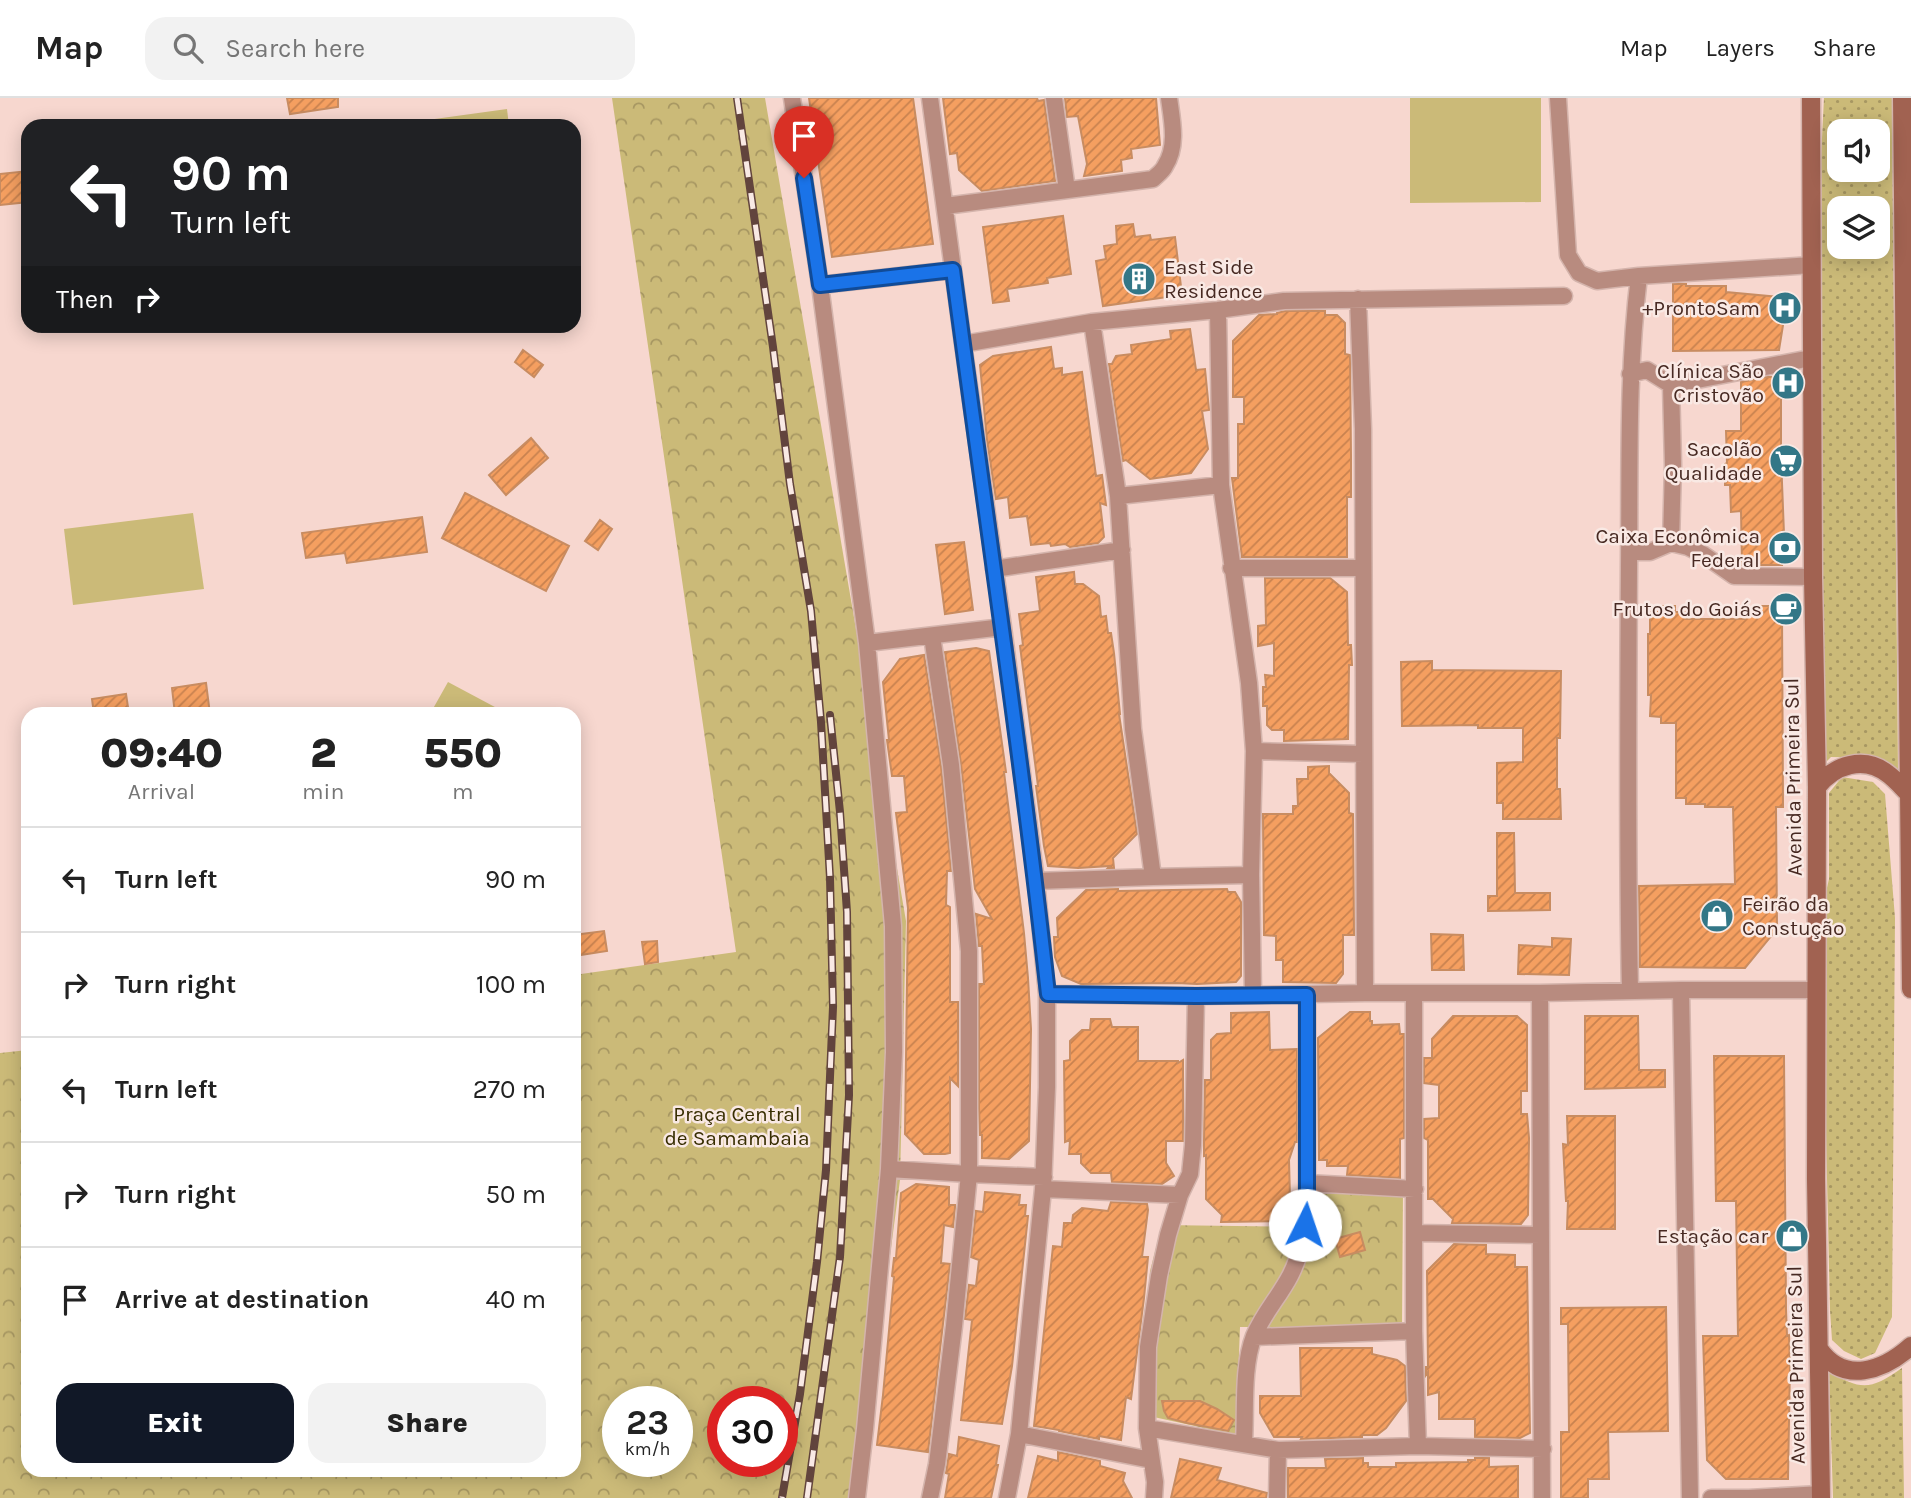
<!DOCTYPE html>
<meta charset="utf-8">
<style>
:root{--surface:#fff;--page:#f2f2f2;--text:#222;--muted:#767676;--line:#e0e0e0;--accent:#111827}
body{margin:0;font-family:Karla,sans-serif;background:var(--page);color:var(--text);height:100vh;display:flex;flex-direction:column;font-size:26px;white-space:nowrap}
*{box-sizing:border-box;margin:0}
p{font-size:23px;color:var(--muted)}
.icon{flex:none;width:38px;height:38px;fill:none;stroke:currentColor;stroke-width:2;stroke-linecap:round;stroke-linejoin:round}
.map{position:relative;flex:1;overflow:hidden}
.drawer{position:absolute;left:21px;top:609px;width:560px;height:770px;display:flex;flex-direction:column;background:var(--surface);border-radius:21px;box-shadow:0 4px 18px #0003}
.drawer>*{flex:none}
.hud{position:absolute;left:21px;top:21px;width:560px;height:214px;border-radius:21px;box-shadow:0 4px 18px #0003;background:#202124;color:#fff;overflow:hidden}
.controls{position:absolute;left:1827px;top:21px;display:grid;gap:14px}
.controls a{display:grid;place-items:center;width:63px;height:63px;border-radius:14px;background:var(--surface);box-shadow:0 4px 18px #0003;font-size:35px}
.speed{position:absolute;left:602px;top:1288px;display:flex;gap:14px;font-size:35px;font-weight:700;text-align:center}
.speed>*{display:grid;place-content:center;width:91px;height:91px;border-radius:50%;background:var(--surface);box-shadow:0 4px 18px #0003;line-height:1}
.speed small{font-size:18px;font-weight:400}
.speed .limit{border:10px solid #d22;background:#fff;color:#111}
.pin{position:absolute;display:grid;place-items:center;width:60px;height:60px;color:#fff;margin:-72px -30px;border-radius:50% 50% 50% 0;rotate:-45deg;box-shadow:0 0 7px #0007}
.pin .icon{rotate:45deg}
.me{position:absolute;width:77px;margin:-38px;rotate:4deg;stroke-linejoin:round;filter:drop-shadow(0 0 5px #0008)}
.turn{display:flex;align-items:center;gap:24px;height:147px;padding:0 35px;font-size:32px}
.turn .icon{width:91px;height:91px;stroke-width:2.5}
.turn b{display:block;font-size:49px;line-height:60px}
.then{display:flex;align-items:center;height:66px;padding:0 35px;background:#0003;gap:14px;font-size:26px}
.eta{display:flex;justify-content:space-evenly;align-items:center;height:119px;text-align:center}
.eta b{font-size:42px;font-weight:800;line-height:49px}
.action{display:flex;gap:14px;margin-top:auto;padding:14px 35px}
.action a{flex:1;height:80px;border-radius:21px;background:var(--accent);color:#fff;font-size:28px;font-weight:800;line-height:80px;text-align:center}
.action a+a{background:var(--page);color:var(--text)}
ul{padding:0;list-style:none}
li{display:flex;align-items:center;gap:21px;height:105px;padding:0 35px;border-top:2px solid var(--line)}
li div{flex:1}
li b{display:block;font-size:26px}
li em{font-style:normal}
header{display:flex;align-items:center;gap:42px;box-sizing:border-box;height:98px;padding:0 35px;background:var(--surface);border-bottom:2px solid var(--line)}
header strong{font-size:33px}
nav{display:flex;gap:38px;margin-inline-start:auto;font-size:24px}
.search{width:490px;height:63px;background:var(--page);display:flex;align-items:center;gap:18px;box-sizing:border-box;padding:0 24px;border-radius:21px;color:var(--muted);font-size:26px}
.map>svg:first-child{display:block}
</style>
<header>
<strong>Map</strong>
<div class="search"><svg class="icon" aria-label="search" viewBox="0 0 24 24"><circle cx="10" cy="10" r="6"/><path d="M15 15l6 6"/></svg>Search here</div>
<nav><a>Map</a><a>Layers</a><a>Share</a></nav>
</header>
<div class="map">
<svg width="1911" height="1400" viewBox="0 0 1911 1400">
<defs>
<pattern id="grass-dots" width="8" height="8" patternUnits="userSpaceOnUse" patternTransform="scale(1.75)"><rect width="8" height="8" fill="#cbba78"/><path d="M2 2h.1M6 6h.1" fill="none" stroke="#a79762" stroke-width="1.8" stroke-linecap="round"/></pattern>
<pattern id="park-crowns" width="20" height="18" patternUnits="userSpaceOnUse" patternTransform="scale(1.75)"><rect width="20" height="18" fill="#cbba78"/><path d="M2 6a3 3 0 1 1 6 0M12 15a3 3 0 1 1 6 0" fill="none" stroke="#a79762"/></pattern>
<pattern id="building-hatch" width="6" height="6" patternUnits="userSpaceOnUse" patternTransform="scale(1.75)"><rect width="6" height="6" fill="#f59f60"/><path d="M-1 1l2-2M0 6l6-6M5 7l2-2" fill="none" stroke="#c8824f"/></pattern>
</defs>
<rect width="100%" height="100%" fill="#f7d7cf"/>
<path fill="url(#grass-dots)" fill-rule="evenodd" d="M1824 0H1892L1898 676 1875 660 1831 659 1819 671 1811 260ZM1839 33H1878V72H1839ZM1839 110H1878V149H1839Z
M1842 679 1873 684 1885 696 1895 820 1892 1219 1875 1255 1861 1261 1844 1253 1832 1242 1830 1212 1821 816 1829 781V695Z
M1902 1270 1904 1400H1833L1829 1273C1861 1293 1871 1292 1902 1270Z"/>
<path fill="url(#park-crowns)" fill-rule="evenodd" d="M612 0H765L906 823 900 1082 858 1400H0V955L28 952V1372H574V877L736 854ZM618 1304H677V1363H618ZM723 1304H782V1363H723Z
M1304 1089 1403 1092 1402 1229H1240L1236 1337 1140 1316 1150 1173 1162 1127 1299 1129Z"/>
<path fill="#cbba78" d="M1410 0H1541V104L1410 105Z
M507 11 509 28H384Z
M193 415 204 491 73 507 64 431Z
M448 584 508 616H430Z"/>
<path fill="url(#building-hatch)" stroke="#c88c61" stroke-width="2" d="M287 0H338V9L290 16Z
M809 0H913L933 146 832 159Z
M943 0H1037L1038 3 1044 2 1055 83 982 93 959 72 957 55 950 56Z
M1065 0H1156L1160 47 1131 51 1132 60 1121 62 1122 73 1084 78 1087 66 1078 18 1067 19Z
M28 73V104L0 107V76Z
M1063 118 1071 176 1047 180 1048 185 1007 191 1009 203 993 205 983 129Z
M1133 126 1135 139 1150 137 1151 142 1175 139 1182 197 1103 208 1096 163 1106 161 1104 148 1117 146 1116 128Z
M1673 186H1686V188H1726V194L1779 199V205L1784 221 1779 252 1673 253Z
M1285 213H1325V217H1337L1345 225V256L1350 257 1351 358V399H1347V459H1242L1232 380H1238V326H1244V299H1233V243L1259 217 1277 216V215Z
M1190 231 1196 272 1205 271 1209 312 1202 313 1208 351 1191 375 1150 381 1126 362 1123 363 1109 266H1112L1116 258 1132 256 1131 247 1171 241 1170 233Z
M1051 249 1054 271 1062 270V277L1082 274 1096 378 1102 377 1106 407 1100 405 1104 439 1098 445 1070 449 1065 446 1051 448 1050 445 1031 447 1027 418 1010 420 1008 399 996 401 987 342 980 267 993 258Z
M523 252 543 267 534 279 515 264Z
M1767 279H1781V359L1784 436H1782V467H1742L1741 413 1731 414 1730 387H1725V366L1727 365 1726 333H1741V284Z
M531 340 548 360 506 397 489 377Z
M465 395 569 448 546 493 442 440Z
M422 419 427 454 347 465 345 455 306 460 302 435Z
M600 422 612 431 598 452 585 443Z
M964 444 973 512 945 516 936 447Z
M1074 474 1075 486H1083L1099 498 1101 519 1106 518 1108 535H1111L1114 555 1120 616H1119L1137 736 1113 760 1114 770H1108L1110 768 1078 770 1048 768 1044 748 1036 688H1038L1020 548 1023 547 1019 516 1040 513 1036 479Z
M1265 480H1330L1347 494 1348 547H1351L1352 567H1349L1348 641 1284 643V632H1272L1267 627V608H1263V589H1266L1265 577 1274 578V545L1258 548V528L1266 527Z
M1660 508H1675V514H1686V521H1745V513L1755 514V508H1770V513H1782L1783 709H1776L1777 831 1745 870 1640 869 1639 788 1735 786 1733 709H1705V706H1686V700H1676V625H1661V619L1650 618 1651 597H1648V536H1650V514H1660Z
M976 550 989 553 1006 674H1004L1024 835 1028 880 1031 931 1029 1043 1009 1061 982 1060V1037H980L979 1010V886H984L982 848H979L976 816 992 821 975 791 961 666 945 554Z
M924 557 941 668 951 773H947L946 807 950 809V904H958V988L950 980V1055L945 1056H924L905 1036 908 810 896 715 907 714 904 678H892L887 642H889L883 584 900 561Z
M1432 563V572L1561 573 1560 640H1557V691H1560L1561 721H1503V705H1497V665L1523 664V630H1478V627L1402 628 1401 564Z
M206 585 210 616H175L172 590Z
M126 596 129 616H94L92 601Z
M1329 668V675L1349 695V715L1353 716 1354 837H1343V876L1336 885 1283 884V862H1276V838L1264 837 1263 716H1293V708H1298L1297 681H1308V669Z
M1497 735H1514L1515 795H1550V812L1488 813V798H1497Z
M1118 791V793L1227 791 1228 794H1235L1241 804V878L1236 884 1197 886 1177 885 1081 886 1062 878 1055 859 1054 839H1058L1057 820 1086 792Z
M604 833 607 853 574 858V837Z
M1431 836 1463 837 1464 872H1432Z
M1552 840 1571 841 1569 877 1518 876 1519 847 1552 849Z
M657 843 658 864 645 866 642 844Z
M1269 914 1270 952 1297 951V1044H1295L1289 1062 1290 1100H1293V1123L1221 1124 1222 1117 1206 1101V1057L1204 1058V1043L1205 982H1211V942L1217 936 1231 935V915Z
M1350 914H1370V923H1372V927L1399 926 1400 936H1404V1040L1400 1041V1080L1347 1077 1348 1068H1327V1062H1319L1318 940Z
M1453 918H1517L1527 927V993H1521V1016H1527L1529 1040 1528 1117 1521 1126 1452 1125 1453 1121 1433 1101H1428V1042L1424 1040V1021L1439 1020V987L1424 985V960H1432V941Z
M1585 918H1638L1639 972H1665V989L1585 991Z
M1091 921H1110L1112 929H1138V963H1178V965L1183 962V1043H1166V1065L1174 1078 1162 1086 1112 1084 1111 1075H1091L1081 1065V1056H1069L1070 1042 1065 1044 1064 963 1070 962V943L1082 932H1090Z
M1714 958H1784L1786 1211 1787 1238 1789 1237 1790 1266 1788 1381H1726L1707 1362 1703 1238H1738L1736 1103H1716Z
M1567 1018H1615V1131H1567L1568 1103H1566L1563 1046 1568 1047Z
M916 1086 949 1089V1107H955V1109L953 1129 944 1127 941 1165 950 1166 928 1354 877 1347 883 1297 894 1179 892 1178 894 1160H896L901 1095Z
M985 1094 1020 1097 1019 1107H1026L1025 1118H1028L1012 1268 1002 1326 961 1322 972 1222 965 1221 969 1187 976 1188 979 1162 971 1159 976 1113 983 1114Z
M1111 1104 1147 1106 1148 1112 1142 1159H1148L1144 1200 1131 1301 1126 1299 1121 1342 1099 1338V1341L1059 1333V1332L1034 1328 1053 1148 1062 1149 1064 1125H1072L1073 1117 1082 1110 1108 1113Z
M1360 1134 1365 1152 1340 1159 1335 1141Z
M1454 1146 1486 1147V1156L1515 1157V1169H1527L1530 1335 1520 1340 1475 1339V1321H1439V1294L1428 1297V1274L1426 1277V1269H1428L1427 1173Z
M1666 1209 1668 1333 1608 1334 1609 1381H1588V1400H1561V1334H1569L1568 1226H1561V1210Z
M1300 1250H1372V1256L1397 1262 1405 1268 1406 1303 1386 1330 1377 1337H1362V1339L1301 1341 1302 1339H1274L1260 1315V1298H1301Z
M1162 1303H1200L1217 1311 1234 1322 1228 1333 1187 1325 1168 1320 1164 1313Z
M959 1339 999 1348 996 1367H998L991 1400H945L949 1376 946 1375 949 1356 957 1358Z
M1058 1354 1100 1363V1368L1125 1375 1123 1383 1132 1400H1028L1038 1358 1058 1363Z
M1363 1360V1365H1368V1369H1396V1365L1468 1364V1362H1475V1360H1489V1369L1518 1368V1400H1288V1370H1326L1325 1361Z
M1180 1361 1221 1370 1217 1382 1267 1395 1266 1400H1171Z"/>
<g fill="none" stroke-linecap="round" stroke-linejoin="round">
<defs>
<path id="minor" d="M792 0 820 187 867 545 893 828 894 954 889 1071
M930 0 963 246 1003 529 1036 783 1047 896V989L1043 1091 1019 1336 1007 1400
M1054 0 1067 92
M1558 0 1568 157 1579 175 1597 183 1639 178C1627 275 1630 372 1629 469 1628 610 1627 751 1630 893
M945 108 1153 81C1157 77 1163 73 1165 68 1178 48 1172 22 1169 0
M1639 178 1812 167
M820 187 953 172
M1358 201 1363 331 1365 895
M1218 212 1221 387 1249 585 1254 653 1251 777 1253 897
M1092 224 1118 398 1133 631 1153 779 1251 777
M963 246 1092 224 1218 212 1284 203 1564 198
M1671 287 1811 260
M1118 398 1221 387
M1671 445 1688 449 1704 457 1734 478 1813 479
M1629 454H1650L1671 445 1673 367 1671 287 1647 272 1630 276
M1231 470H1362
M994 471 1122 452
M867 545 1003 529
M1254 653 1363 656
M1036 783 1153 779
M1681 892 1690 1400
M1414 895V1233L1418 1348 1543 1351
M1540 895 1542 1400
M1047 896 1196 898 1365 895H1540L1681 892H1817
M1307 1085 1415 1091
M1043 1091 1180 1097
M1415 1135 1541 1137
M1254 1239 1414 1233
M1147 1330 1278 1352 1418 1348
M1019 1336 1151 1362
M1244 1345C1246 1312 1242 1269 1254 1238 1263 1216 1279 1199 1290 1178 1302 1155 1305 1130 1307 1105V897
M857 1400 865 1331 889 1071 969 1076V853L951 667 932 538
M930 1400 937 1366 954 1228 969 1076 1044 1079
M1154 1400 1155 1384 1147 1330 1148 1249 1159 1178 1168 1137 1180 1097 1190 1076 1193 1047 1196 898
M1277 1400 1278 1352
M1711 1400H1749
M1749 1400 1821 1396"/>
<path id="secondary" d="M1811 0 1813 479 1817 689 1816 1081 1821 1400
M1902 0 1911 891
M1817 689C1834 667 1864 657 1888 676 1895 681 1902 689 1909 696
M1819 1251C1844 1287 1883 1273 1911 1248"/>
</defs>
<use href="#minor" stroke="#d4b4ac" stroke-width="19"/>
<use href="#secondary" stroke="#d4b4ac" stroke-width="21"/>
<use href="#minor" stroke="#b88b7f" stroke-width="16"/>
<use href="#secondary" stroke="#a16251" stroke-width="18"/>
<defs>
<path id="rail" d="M737 0 773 249 790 386 811 513 821 624 830 780 833 909 826 1072 817 1164 800 1296 782 1400
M807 1400 840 1159 849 997 847 814 840 714 830 617"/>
</defs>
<use href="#rail" stroke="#62443d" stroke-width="8"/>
<use href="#rail" stroke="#f9e9e4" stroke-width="5" stroke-dasharray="16" stroke-linecap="butt"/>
</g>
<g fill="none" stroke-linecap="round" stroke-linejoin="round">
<defs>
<path id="route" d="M804 80 820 187 953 172C985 413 1021 654 1048 896L1196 898 1307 897V1105L1305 1127"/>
</defs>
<use href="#route" stroke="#114b97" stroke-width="18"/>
<use href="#route" stroke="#1a73e8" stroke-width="12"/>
</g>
<defs>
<symbol id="building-disc" viewBox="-11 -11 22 22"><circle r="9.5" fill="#337787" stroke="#f9e9e4"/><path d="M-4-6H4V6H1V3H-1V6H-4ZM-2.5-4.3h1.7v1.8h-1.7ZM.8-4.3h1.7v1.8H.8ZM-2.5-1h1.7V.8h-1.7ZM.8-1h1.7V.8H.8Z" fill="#fff"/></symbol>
<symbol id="hospital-disc" viewBox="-11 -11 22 22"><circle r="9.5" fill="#337787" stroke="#f9e9e4"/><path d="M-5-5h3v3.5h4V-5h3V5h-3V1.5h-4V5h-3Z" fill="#fff"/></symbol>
<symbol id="supermarket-disc" viewBox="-11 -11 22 22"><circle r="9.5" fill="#337787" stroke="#f9e9e4"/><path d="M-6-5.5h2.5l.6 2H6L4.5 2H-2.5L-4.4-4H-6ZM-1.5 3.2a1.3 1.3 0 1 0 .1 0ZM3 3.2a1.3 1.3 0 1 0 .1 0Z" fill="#fff"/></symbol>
<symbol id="bank-disc" viewBox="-11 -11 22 22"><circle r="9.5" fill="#337787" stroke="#f9e9e4"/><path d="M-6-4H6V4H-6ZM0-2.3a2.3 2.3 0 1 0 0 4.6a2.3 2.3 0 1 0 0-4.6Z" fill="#fff"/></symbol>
<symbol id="cafe-disc" viewBox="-11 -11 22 22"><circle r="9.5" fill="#337787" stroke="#f9e9e4"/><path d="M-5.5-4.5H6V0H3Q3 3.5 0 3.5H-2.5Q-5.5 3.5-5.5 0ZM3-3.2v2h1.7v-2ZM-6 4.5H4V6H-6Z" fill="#fff"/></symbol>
<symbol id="shop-disc" viewBox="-11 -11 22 22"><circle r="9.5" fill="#337787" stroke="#f9e9e4"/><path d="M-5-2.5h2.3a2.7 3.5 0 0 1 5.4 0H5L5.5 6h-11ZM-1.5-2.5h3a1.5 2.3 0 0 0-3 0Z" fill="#fff"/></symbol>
</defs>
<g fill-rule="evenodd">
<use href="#building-disc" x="1120" y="162" width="38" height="38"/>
<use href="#hospital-disc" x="1766" y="191" width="38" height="38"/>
<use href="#hospital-disc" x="1769" y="266" width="38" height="38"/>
<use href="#supermarket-disc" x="1767" y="344" width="38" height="38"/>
<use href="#bank-disc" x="1766" y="431" width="38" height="38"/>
<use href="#cafe-disc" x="1767" y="492" width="38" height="38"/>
<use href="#shop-disc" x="1698" y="799" width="38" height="38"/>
<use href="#shop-disc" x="1773" y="1119" width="38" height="38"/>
</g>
<g text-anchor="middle" stroke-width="5" stroke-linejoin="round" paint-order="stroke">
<g font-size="21" fill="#472922" stroke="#f9e9e4" text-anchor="end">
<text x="1164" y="176" text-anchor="start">East Side<tspan x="1164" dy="24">Residence</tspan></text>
<text x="1760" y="217">+ProntoSam</text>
<text x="1764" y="280">Clínica São<tspan x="1764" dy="24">Cristovão</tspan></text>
<text x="1762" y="358">Sacolão<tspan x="1762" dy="24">Qualidade</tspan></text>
<text x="1760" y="445">Caixa Econômica<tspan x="1760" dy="24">Federal</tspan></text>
<text x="1762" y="518">Frutos do Goiás</text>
<text x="1742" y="813" text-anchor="start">Feirão da<tspan x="1742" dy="24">Constução</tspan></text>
<text x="1768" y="1145">Estação car</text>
</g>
<g font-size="21" fill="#472922" stroke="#f9e9e4">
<text transform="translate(1793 679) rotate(-91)" y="7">Avenida Primeira Sul</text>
<text transform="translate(1796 1267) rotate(-91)" y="7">Avenida Primeira Sul</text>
</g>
<g font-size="21" fill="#372d00" stroke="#f9e9e4">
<text x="737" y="1023">Praça Central<tspan x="737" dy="24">de Samambaia</tspan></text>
</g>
</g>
</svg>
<div class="controls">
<a><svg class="icon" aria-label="sound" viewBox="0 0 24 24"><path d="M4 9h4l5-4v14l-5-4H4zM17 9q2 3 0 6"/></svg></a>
<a><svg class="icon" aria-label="layers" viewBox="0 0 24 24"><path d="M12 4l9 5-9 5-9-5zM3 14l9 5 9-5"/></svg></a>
</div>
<div class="speed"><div>23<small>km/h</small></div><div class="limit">30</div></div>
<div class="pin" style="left:804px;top:80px;background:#d93025"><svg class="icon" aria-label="arrive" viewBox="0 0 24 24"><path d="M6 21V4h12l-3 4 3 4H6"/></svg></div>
<svg class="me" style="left:1305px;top:1127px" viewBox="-20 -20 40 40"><circle r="19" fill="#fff"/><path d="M0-13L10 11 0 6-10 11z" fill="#1a73e8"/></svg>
<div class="hud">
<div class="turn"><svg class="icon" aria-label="left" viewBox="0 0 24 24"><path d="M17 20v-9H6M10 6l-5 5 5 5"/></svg><div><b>90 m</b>Turn left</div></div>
<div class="then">Then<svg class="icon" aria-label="right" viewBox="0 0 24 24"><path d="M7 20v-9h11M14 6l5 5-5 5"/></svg></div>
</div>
<section class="drawer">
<div class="eta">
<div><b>09:40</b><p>Arrival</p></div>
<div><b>2</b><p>min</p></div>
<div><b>550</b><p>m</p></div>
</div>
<ul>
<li><svg class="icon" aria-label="left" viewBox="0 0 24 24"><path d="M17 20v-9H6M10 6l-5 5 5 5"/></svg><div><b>Turn left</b></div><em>90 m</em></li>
<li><svg class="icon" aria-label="right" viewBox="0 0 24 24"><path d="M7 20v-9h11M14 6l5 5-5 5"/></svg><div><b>Turn right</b></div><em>100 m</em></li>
<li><svg class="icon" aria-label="left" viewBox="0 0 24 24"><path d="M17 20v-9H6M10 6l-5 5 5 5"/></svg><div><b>Turn left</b></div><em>270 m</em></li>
<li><svg class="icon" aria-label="right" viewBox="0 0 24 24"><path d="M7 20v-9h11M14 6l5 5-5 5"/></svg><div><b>Turn right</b></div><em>50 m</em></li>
<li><svg class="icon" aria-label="arrive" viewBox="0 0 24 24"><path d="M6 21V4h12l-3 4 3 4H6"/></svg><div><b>Arrive at destination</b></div><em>40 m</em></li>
</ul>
<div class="action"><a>Exit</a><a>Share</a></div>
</section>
</div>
